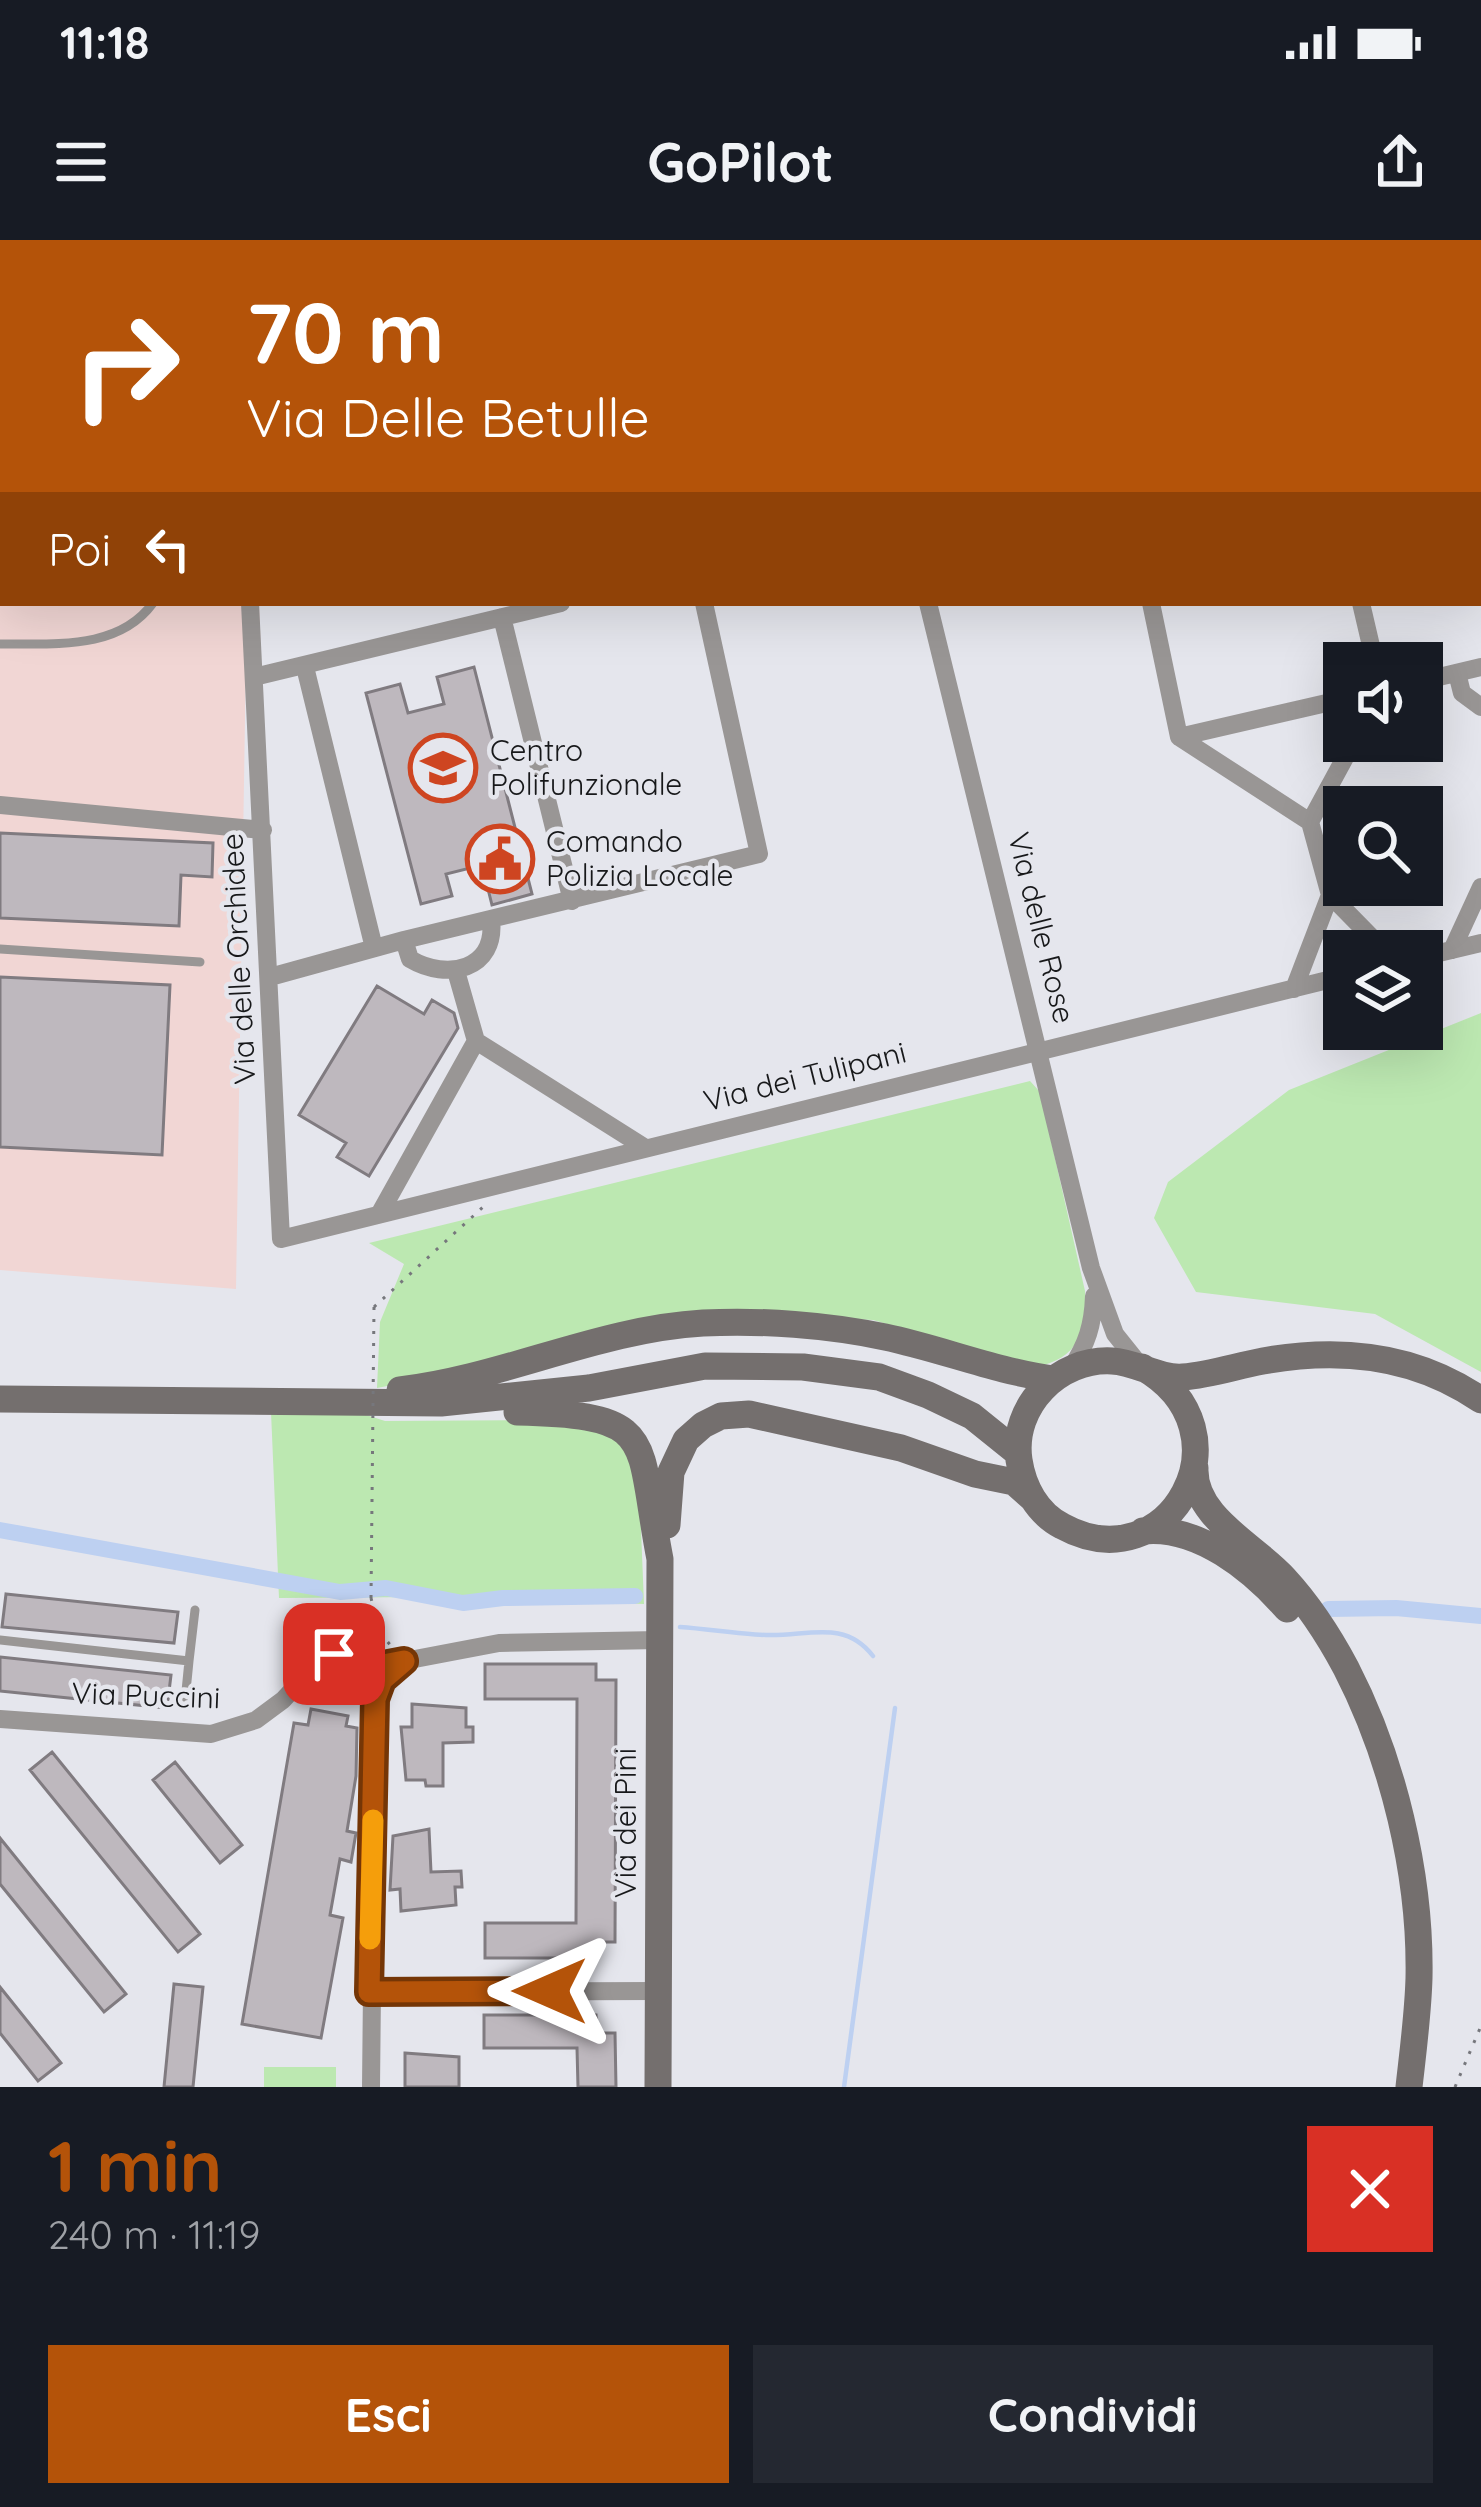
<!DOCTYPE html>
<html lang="it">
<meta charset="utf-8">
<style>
:root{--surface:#171b24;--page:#242831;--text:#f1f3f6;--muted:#9ea1a6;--accent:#b45309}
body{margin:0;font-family:Quicksand,sans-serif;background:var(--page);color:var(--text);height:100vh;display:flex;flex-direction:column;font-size:45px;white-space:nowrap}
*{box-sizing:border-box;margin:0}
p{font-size:39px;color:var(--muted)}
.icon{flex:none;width:66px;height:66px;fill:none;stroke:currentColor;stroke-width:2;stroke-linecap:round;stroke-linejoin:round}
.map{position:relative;height:1847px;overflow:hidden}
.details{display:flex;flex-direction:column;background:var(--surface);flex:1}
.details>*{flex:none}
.guide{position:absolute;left:0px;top:0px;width:1482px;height:366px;box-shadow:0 12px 48px #0002;background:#b45309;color:#fff;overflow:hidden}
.controls{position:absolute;left:1323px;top:402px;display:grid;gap:24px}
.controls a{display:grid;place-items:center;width:120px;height:120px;border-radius:0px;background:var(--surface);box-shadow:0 12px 48px #0002;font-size:60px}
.pin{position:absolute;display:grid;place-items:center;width:102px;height:102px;color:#fff;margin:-51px;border-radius:24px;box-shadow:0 6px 18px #0006}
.me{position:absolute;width:132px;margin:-66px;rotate:270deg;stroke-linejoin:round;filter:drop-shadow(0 0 9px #0008)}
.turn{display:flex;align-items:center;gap:42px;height:252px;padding:0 48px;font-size:54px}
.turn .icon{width:156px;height:156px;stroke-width:2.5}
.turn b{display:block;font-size:84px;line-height:102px}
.then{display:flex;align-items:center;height:114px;padding:0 48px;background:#0003;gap:24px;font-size:45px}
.round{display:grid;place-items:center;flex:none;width:126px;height:126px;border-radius:0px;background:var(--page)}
.overview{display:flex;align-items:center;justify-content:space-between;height:204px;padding:0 48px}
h1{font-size:72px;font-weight:800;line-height:90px;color:var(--accent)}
.primary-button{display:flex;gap:24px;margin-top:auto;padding:24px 48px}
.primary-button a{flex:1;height:138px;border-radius:0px;background:var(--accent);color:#fff;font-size:48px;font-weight:800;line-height:138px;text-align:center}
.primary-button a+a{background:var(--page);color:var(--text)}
.status{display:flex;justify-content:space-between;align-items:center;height:84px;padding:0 60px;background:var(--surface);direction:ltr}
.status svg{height:33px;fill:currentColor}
header{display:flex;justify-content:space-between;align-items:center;height:156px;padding:0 48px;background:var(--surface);font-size:54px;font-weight:800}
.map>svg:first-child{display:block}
</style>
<div class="status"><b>11:18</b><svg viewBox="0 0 49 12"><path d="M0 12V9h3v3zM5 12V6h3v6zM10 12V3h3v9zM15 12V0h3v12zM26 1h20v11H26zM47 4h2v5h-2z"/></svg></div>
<header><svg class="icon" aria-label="menu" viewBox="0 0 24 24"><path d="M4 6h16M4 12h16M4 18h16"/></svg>GoPilot<svg class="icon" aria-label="share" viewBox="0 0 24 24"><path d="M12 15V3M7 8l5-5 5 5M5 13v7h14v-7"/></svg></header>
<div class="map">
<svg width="1481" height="1847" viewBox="0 0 1481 1847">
<rect width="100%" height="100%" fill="#e5e6ed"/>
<path fill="#f1d6d4" d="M0 0H243V3H3V363H259L261 414 246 415 236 1049 0 1030Z"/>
<path fill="#bce8b1" d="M1481 773V1132L1375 1074 1196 1052 1154 978 1168 942 1289 850Z
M1030 841 1040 852 1085 1051C1086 1092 1080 1117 1037 1127L873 1080 758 1074 377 1148 380 1082 404 1024 369 1003Z
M271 1172 360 1173 385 1181 558 1180 590 1183 627 1209 640 1265 644 1364 540 1360 457 1367 424 1357 279 1358Z
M264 1827H336V1847H264Z"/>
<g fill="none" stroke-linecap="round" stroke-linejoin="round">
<path stroke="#bdd0f1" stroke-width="4.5" d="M680 1387C709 1389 738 1394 766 1395 806 1397 844 1378 873 1416
M844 1847 895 1468"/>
<path stroke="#bdd0f1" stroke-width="16" d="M0 1290 340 1352 386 1348 463 1363 503 1358 635 1356
M1328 1369 1396 1368 1481 1376"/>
</g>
<path fill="#beb8be" stroke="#807b80" stroke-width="3" d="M474 427 532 654 492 665 482 625 446 634 452 656 421 664 366 453 400 444 408 473 444 464 437 437Z
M0 593 213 603 212 637 181 635 179 686 0 678Z
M0 737 170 745 162 915 0 907Z
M377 746 424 774 432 760 454 773 458 788 369 936 337 917 346 903 299 875Z
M6 1354 178 1372 174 1403 2 1387Z
M0 1417 171 1435 167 1468 0 1451Z
M485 1424H596V1440H616L615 1702H599L598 1718H485V1683H576L577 1459H485Z
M412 1464 466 1468V1487H473V1502L443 1503V1546H426L425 1540H406L401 1487H412Z
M311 1469 348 1476 346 1486 357 1488 356 1536 347 1591 356 1593 351 1622 340 1619 330 1675 343 1678 321 1798 242 1784 294 1483 308 1485Z
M52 1512 200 1694 178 1712 30 1530Z
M175 1522 242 1605 220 1623 153 1540Z
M429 1589 431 1632 461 1631 462 1647H455L456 1665 401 1671 400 1649 390 1650 393 1596Z
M0 1598 126 1754 104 1772 0 1644Z
M174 1744 203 1747 193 1847H164Z
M0 1747 61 1823 38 1841 0 1793Z
M484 1775H596L597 1793H615L616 1847H578L577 1808H484Z
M405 1813 459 1817V1847H405Z"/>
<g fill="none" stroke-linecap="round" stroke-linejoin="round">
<path stroke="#76777c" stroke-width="3" stroke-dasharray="3 9" stroke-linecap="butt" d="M374 1067 483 967
M371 1358 379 1391 391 1406
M1455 1847 1481 1786"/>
<path stroke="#999695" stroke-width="9" d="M170 0V3
M0 404C53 403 118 411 153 363
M0 709 200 722
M0 1400 189 1421 185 1461
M189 1421 195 1370"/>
<path stroke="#999695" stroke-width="18" d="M231 0V3
M615 0 616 3
M791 0V3
M838 0 839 3
M884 0 885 3
M1066 0 1067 3
M1479 147 1481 146
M250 363 281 999 1344 736
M928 363 1091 1028 1115 1094 1139 1124
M1151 363 1179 497 1310 582 1330 655 1385 711
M1361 363 1375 423
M502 377 572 661
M305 427 374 708
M1457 433 1462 453 1481 467
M254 437 561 363
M1422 441 1481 427
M1179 497 1344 459
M0 565 263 590
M1310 582 1354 501
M404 700 410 719C447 741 497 730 491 679
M1452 710 1481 647
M1422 717 1481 703
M456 731 476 801 644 907
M270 737 404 700 759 614 704 363
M1294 749 1330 655
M380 973 476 801
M1071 1128C1087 1104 1093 1085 1094 1056
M0 1479 211 1494 256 1480 283 1460 319 1421 334 1414 378 1426 499 1403 659 1400
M369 1752 658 1751
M371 1847 375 1458 382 1440 400 1424"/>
<path stroke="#746f6e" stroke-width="27" d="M1142 1127C1255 1191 1169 1345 1062 1286 1037 1273 1023 1247 1019 1220 1011 1166 1059 1118 1112 1121 1136 1122 1159 1139 1183 1137 1210 1135 1236 1126 1263 1121 1340 1107 1416 1115 1481 1160
M400 1150C503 1138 599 1089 703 1083 761 1080 828 1085 885 1097 942 1109 995 1131 1053 1139
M0 1159 441 1163 589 1148 705 1126 803 1127 879 1137 928 1155 972 1176 1018 1213
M517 1172C660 1175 636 1197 660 1319L658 1847
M1195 1228C1193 1277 1254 1305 1284 1338 1308 1364 1329 1396 1346 1428 1393 1519 1421 1635 1419 1738 1418 1774 1413 1811 1409 1847
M667 1285 671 1232 686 1200 703 1185 721 1176 749 1174 901 1208 975 1234 1014 1242 1032 1258
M1143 1291C1198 1285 1253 1330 1287 1369"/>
<path stroke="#76777c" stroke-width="3" stroke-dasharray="3 9" stroke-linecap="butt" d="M371 1358 374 1067"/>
</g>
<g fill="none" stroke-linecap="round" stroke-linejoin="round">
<defs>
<path id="route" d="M334 1414 378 1426 404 1421 382 1440 375 1459 369 1752 550 1751"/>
</defs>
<use href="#route" stroke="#753606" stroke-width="30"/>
<use href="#route" stroke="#b45309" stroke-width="21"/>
<path stroke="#f59e0b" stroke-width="21" d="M370 1699 373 1580"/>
</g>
<defs>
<symbol id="school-ring" viewBox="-11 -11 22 22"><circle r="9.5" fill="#e5e6ed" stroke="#ce4521" stroke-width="1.5"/><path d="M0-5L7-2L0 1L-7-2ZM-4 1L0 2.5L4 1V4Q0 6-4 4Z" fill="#ce4521"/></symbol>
<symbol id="civic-ring" viewBox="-11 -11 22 22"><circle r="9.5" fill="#e5e6ed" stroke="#ce4521" stroke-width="1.5"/><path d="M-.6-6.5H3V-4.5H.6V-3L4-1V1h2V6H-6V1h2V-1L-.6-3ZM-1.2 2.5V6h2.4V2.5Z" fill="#ce4521"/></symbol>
</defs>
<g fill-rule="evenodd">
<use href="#school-ring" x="405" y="490" width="76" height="76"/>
<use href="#civic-ring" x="462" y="581" width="76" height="76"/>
</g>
<g text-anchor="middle" stroke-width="9" stroke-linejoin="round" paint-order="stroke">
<g font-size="30" fill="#17181a" stroke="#e5e6ed" text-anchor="start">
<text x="490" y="521">Centro<tspan x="490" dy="34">Polifunzionale</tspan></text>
<text x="546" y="612">Comando<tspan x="546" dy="34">Polizia Locale</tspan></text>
</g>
<g font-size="30" fill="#17181a" stroke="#e5e6ed">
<text transform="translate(1041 688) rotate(76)" y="10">Via delle Rose</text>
<text transform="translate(239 719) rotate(-93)" y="10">Via delle Orchidee</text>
<text transform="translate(805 837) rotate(-14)" y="10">Via dei Tulipani</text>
<text transform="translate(146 1456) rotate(2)" y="10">Via Puccini</text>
<text transform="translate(626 1583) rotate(-90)" y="10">Via dei Pini</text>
</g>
</g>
</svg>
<div class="controls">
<a><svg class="icon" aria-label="sound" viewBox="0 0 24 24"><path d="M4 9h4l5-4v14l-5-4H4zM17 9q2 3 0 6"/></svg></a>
<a><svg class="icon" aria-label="search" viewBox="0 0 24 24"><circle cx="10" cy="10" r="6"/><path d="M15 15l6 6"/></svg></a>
<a><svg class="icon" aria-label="layers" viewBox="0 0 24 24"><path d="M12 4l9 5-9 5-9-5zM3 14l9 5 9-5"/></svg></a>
</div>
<div class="pin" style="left:334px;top:1414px;background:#d93025"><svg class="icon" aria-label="arrive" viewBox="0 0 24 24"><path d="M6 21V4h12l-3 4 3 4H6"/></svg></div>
<svg class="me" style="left:550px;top:1751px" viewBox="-20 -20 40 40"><path d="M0-17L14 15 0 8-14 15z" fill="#b45309" stroke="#fff" stroke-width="4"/></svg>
<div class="guide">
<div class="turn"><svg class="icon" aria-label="right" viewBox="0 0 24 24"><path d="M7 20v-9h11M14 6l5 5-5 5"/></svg><div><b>70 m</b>Via Delle Betulle</div></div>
<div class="then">Poi<svg class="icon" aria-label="left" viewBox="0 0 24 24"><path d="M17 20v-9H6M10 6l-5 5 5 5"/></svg></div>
</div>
</div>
<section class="details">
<div class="overview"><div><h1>1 min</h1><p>240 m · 11:19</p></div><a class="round" style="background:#d93025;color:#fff"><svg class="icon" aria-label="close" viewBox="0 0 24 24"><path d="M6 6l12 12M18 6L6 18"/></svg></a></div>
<div class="primary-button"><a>Esci</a><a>Condividi</a></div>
</section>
